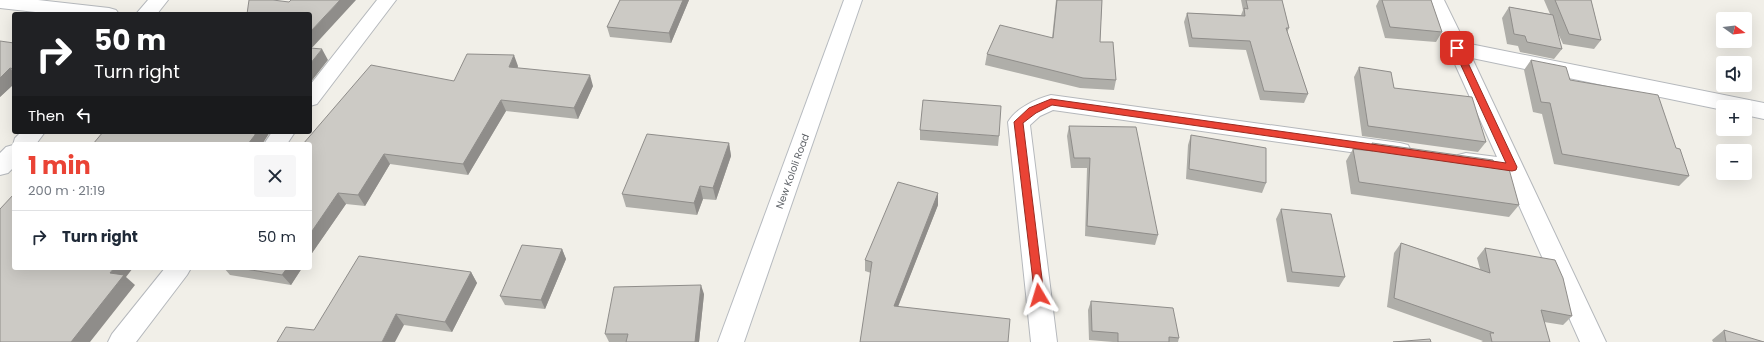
<!DOCTYPE html>
<meta charset="utf-8">
<style>
:root{--surface:#fff;--page:#f6f6f7;--text:#1f2937;--muted:#747a83;--line:#e0e1e3;--accent:#ea4335}
body{margin:0;font-family:Poppins,sans-serif;background:var(--page);color:var(--text);height:100vh;display:flex;flex-direction:column;font-size:15px;white-space:nowrap}
*{box-sizing:border-box;margin:0}
p{font-size:13px;color:var(--muted)}
.icon{flex:none;width:22px;height:22px;fill:none;stroke:currentColor;stroke-width:2;stroke-linecap:round;stroke-linejoin:round}
.map{position:relative;flex:1;overflow:hidden}
.details{position:absolute;left:12px;top:142px;width:300px;height:128px;display:flex;flex-direction:column;background:var(--surface);border-radius:4px;box-shadow:0 4px 16px #0002}
.details>*{flex:none}
.top-card{position:absolute;left:12px;top:12px;width:300px;height:122px;border-radius:4px;box-shadow:0 4px 16px #0002;background:#202124;color:#fff;overflow:hidden}
.needle{width:26px;rotate:105deg}
.fabs{position:absolute;left:1716px;top:12px;display:grid;gap:8px}
.fabs a{display:grid;place-items:center;width:36px;height:36px;border-radius:4px;background:var(--surface);box-shadow:0 4px 16px #0002;font-size:20px}
.pin{position:absolute;display:grid;place-items:center;width:34px;height:34px;color:#fff;margin:-17px;border-radius:8px;box-shadow:0 2px 6px #0006}
.me{position:absolute;width:44px;margin:-22px;rotate:353deg;stroke-linejoin:round;filter:drop-shadow(0 0 3px #0008)}
.turn{display:flex;align-items:center;gap:14px;height:84px;padding:0 16px;font-size:18px}
.turn .icon{width:52px;height:52px;stroke-width:2.5}
.turn b{display:block;font-size:28px;line-height:34px}
.then{display:flex;align-items:center;height:38px;padding:0 16px;background:#0003;gap:8px;font-size:15px}
.round{display:grid;place-items:center;flex:none;width:42px;height:42px;border-radius:4px;background:var(--page)}
.headline{display:flex;align-items:center;justify-content:space-between;height:68px;padding:0 16px}
h1{font-size:24px;font-weight:700;line-height:30px;color:var(--accent)}
ul{padding:0;list-style:none}
li{display:flex;align-items:center;gap:12px;height:52px;padding:0 16px;border-top:1px solid var(--line)}
li div{flex:1}
li b{display:block;font-size:15px}
li em{font-style:normal}
.map>svg:first-child{display:block}
</style>
<div class="map">
<svg width="1764" height="342" viewBox="0 0 1764 342">
<rect width="100%" height="100%" fill="#f1efe8"/>
<g fill="none" stroke-linecap="round" stroke-linejoin="round">
<defs>
<path id="street" d="M0 0H38L109 8 116 10 119 14H53L0 8Z
M148 0H168L157 14H136Z
M377 0H396L317 104 310 106V85Z
M1426 0H1444L1465 43 1764 103V119L1745 115V107H1723V110L1472 58 1606 342H1580L1505 174 1458 167 1455 161 1458 155 1466 153 1497 157Z
M1051 95 1400 143 1408 145 1411 151 1408 157 1400 159 1053 110 1040 116 1030 125 1057 342H1031L1008 122C1016 108 1036 99 1051 95Z
M21 132H45L36 144H14V167L8 173 0 175V153L6 147 13 145 15 138Z
M272 132H295L287 144H264Z
M165 268H191L187 275 136 342H108L112 334Z"/>
<path id="secondary" d="M844 0H862L744 342H718Z"/>
</defs>
<use href="#street" stroke="#b5b8bc" stroke-width="2"/>
<use href="#secondary" stroke="#b6babf" stroke-width="2"/>
<use href="#street" fill="#fff" fill-rule="evenodd"/>
<use href="#secondary" fill="#fff" fill-rule="evenodd"/>
</g>
<path fill="#afaea9" d="M620 0H689L671 43 610 37 607 27Z
M1056 0H1102L1100 42 1116 80 1114 90 1080 88 985 65 987 54 1052 38Z
M1241 0H1282L1289 28 1287 33 1308 94 1304 103 1260 100 1246 50 1189 47 1184 22 1187 13 1241 15 1243 10Z
M1379 0H1431L1442 32 1436 42 1385 38 1376 6Z
M1544 0H1591L1601 40 1594 49 1563 44 1557 31 1562 49 1554 59 1520 52 1518 46 1507 44 1502 18 1509 7 1550 14Z
M14 43V84L0 97Z
M1531 60 1570 80 1676 148 1689 176 1679 186 1554 164 1542 114 1533 112 1524 70Z
M518 66V68L593 86 578 119 506 111 468 175 390 164 365 206 346 204 310 256V144L454 81Z
M1359 67 1394 88 1486 142 1478 152 1362 136 1354 77Z
M1069 126 1158 235 1155 245 1085 236 1087 168H1071L1067 136Z
M920 130 999 136 998 146 920 140Z
M1191 135 1266 183 1262 193 1186 179 1188 145Z
M729 143 731 156 716 200 703 199 697 215 626 207 622 194Z
M1372 143 1496 168 1519 205 1509 217 1351 194 1346 161 1353 149 1368 151Z
M938 193V205L898 306 860 342 871 273 865 271V260Z
M1281 209 1345 277 1339 287 1287 282 1276 219Z
M1401 243 1480 269 1477 258 1485 248 1572 316 1563 325 1544 322 1550 342H1481L1483 341 1387 307 1394 253Z
M562 249 566 259 545 309 505 305 500 296Z
M224 268H302L291 285 230 275Z
M471 272 477 283 452 332 404 325 314 330Z
M704 294 699 342H609L605 334Z
M1091 301 1179 338 1178 342H1113L1089 340 1088 310Z
M1724 330 1726 342H1713L1712 340Z"/>
<path fill="#8f8d8a" d="M340 0H356L310 50V32Z
M683 0H689L671 43 669 33Z
M322 49 328 60 310 83V64Z
M514 55 518 66 513 77 509 67Z
M10 68 14 73V84L0 97V78Z
M590 75 593 86 578 119 574 108Z
M501 100 506 111 468 175 463 164Z
M255 132H270L263 143V144H248Z
M729 143 731 156 716 200 713 188Z
M384 154 390 164 365 206 358 195Z
M700 186 703 199 697 215 694 203Z
M338 193 346 204 310 256V234Z
M938 193V205L894 317V306Z
M562 249 566 259 545 309 541 300Z
M114 268H133L126 277 135 285 90 342H71L110 273Z
M287 268H302L291 285 282 275Z
M471 272 477 283 452 332 445 322Z
M701 285 704 294 699 342H695Z
M396 314 404 325 395 342H382Z"/>
<path fill="#cccac5" stroke="#8f8d8a" d="M249 0H273L289 2 291 0H340L310 32V14H247Z
M620 0H683L669 33 607 27Z
M1057 0H1102L1100 42H1113L1116 80 1083 78 987 54 1000 25 1053 38Z
M1246 0H1282L1289 28H1286L1308 94 1264 91 1250 41 1192 38 1187 13 1245 16 1244 8 1248 9Z
M1382 0H1431L1442 32 1390 27Z
M1555 0H1591L1601 40 1569 34Z
M1509 7 1553 15 1562 49 1527 42 1525 36 1514 34Z
M0 41 14 43V69L10 68 0 78Z
M310 48 322 49 310 64Z
M467 54 514 55 509 67 590 75 574 108 501 100 463 164 384 154 358 195 338 193 310 234V144H303L371 65 454 81Z
M1531 60 1566 67 1570 80 1658 95 1676 148 1680 149 1689 176 1562 154 1550 103 1541 102Z
M1359 67 1391 72 1394 88 1472 97 1486 142 1368 126Z
M923 100 1001 106 999 136 920 130Z
M1069 126 1136 127 1158 235 1087 226 1090 158H1074Z
M103 132H255V135L248 144H93Z
M647 134 729 143 713 188 700 186 694 203 622 194Z
M1191 135 1266 148V183L1189 169Z
M1372 143 1493 160 1496 168 1509 169 1519 205 1359 182 1353 149 1373 151Z
M898 182 938 193 894 306 1010 319 1008 342H860L872 262 865 260Z
M14 194V268H114L110 273 124 275 71 342H0V209Z
M1281 209 1331 214 1345 277 1292 272Z
M1401 243 1490 273 1485 248 1555 260 1563 278 1572 316 1541 310 1550 342H1492L1490 333H1494L1394 298Z
M522 245 562 249 541 300 500 296Z
M359 256 471 272 445 322 396 314 382 342H277L286 327 314 330Z
M239 268H287L282 275Z
M701 285 695 342H626L628 334H605L614 287Z
M1091 301 1173 308 1179 338 1169 337V342H1118V333L1092 331Z
M1724 330 1764 342H1726Z
M1430 339 1431 342H1393Z"/>
<path fill="#ea4335" stroke="#982c22" d="M1454 46H1457L1461 48 1517 167 1516 170 1512 171 1052 105 1036 113 1023 123 1044 295 1042 298 1039 299 1035 298 1014 122 1029 108 1051 99 1506 163 1453 48Z"/>
<g text-anchor="middle" stroke-width="3.5" stroke-linejoin="round" paint-order="stroke">
<g font-size="10" fill="#5f6368" stroke="#fff">
<text transform="translate(792 171) rotate(-70)" y="4">New Kololi Road</text>
</g>
</g>
</svg>
<div class="fabs">
<a><svg class="needle" viewBox="-14 -14 28 28"><path d="M0-13l5 13h-10z" fill="#e53935"/><path d="M0 13l5-13h-10z" fill="#747a83"/></svg></a>
<a><svg class="icon" aria-label="sound" viewBox="0 0 24 24"><path d="M4 9h4l5-4v14l-5-4H4zM17 9q2 3 0 6"/></svg></a>
<a>+</a>
<a>−</a>
</div>
<div class="pin" style="left:1457px;top:48px;background:#d93025"><svg class="icon" aria-label="arrive" viewBox="0 0 24 24"><path d="M6 21V4h12l-3 4 3 4H6"/></svg></div>
<svg class="me" style="left:1039px;top:295px" viewBox="-20 -20 40 40"><path d="M0-17L14 15 0 8-14 15z" fill="#ea4335" stroke="#fff" stroke-width="4"/></svg>
<div class="top-card">
<div class="turn"><svg class="icon" aria-label="right" viewBox="0 0 24 24"><path d="M7 20v-9h11M14 6l5 5-5 5"/></svg><div><b>50 m</b>Turn right</div></div>
<div class="then">Then<svg class="icon" aria-label="left" viewBox="0 0 24 24"><path d="M17 20v-9H6M10 6l-5 5 5 5"/></svg></div>
</div>
<section class="details">
<div class="headline"><div><h1>1 min</h1><p>200 m · 21:19</p></div><a class="round"><svg class="icon" aria-label="close" viewBox="0 0 24 24"><path d="M6 6l12 12M18 6L6 18"/></svg></a></div>
<ul>
<li><svg class="icon" aria-label="right" viewBox="0 0 24 24"><path d="M7 20v-9h11M14 6l5 5-5 5"/></svg><div><b>Turn right</b></div><em>50 m</em></li>
</ul>
</section>
</div>
